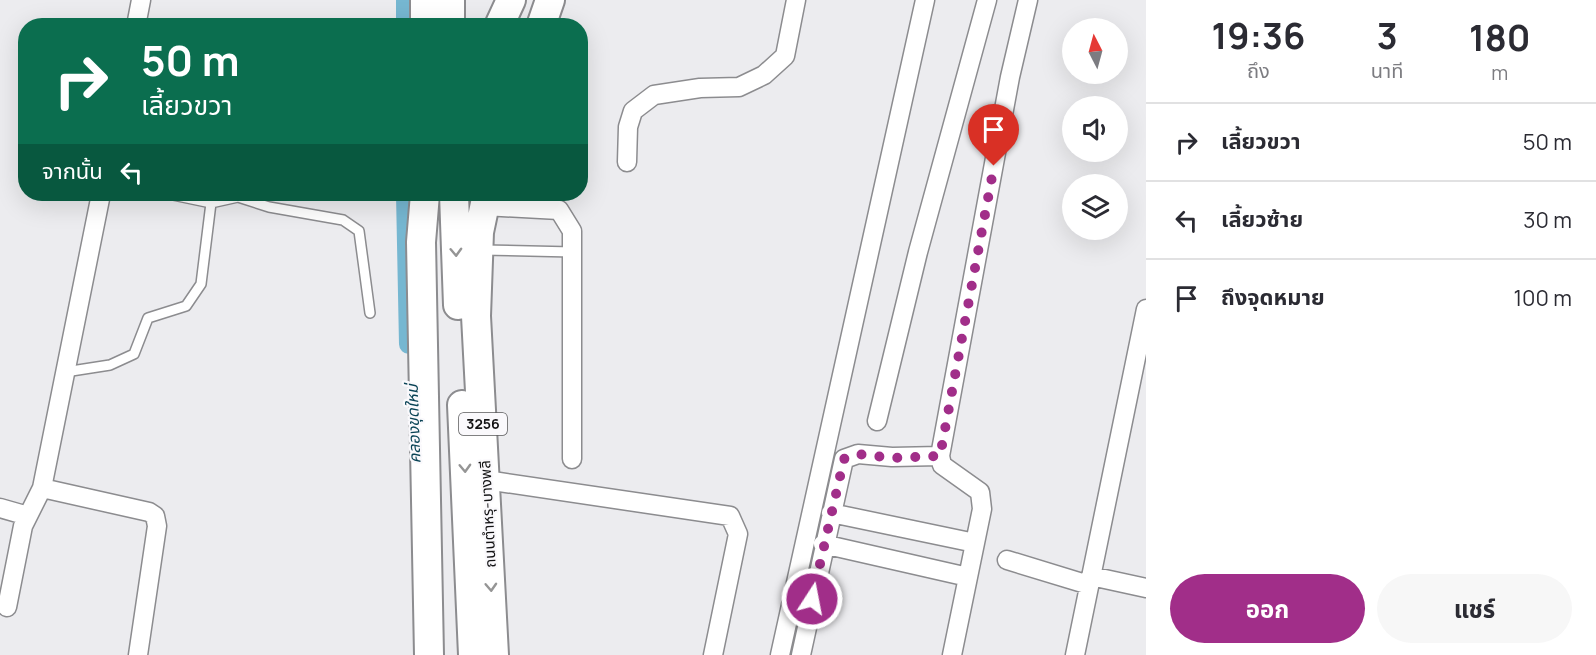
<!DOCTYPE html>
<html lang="th">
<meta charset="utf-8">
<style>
:root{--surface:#fff;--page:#f7f7f7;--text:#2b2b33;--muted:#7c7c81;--line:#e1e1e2;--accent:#a12e89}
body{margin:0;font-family:Manrope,"Noto Sans Thai",sans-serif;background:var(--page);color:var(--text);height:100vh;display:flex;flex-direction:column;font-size:22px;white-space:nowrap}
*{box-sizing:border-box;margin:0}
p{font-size:20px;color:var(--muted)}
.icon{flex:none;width:33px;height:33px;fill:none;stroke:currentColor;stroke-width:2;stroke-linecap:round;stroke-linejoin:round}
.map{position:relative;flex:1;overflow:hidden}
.drawer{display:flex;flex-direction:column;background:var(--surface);width:450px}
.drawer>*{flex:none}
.banner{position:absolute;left:18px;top:18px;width:570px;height:183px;border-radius:24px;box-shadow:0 6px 24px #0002;background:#0b6e4f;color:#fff;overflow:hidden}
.needle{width:39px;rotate:354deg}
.controls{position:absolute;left:1062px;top:18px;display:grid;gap:12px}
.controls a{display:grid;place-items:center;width:66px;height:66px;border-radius:50%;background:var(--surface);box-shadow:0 6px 24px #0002;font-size:30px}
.pin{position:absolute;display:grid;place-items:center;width:51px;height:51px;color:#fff;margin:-62px -26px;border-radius:50% 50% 50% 0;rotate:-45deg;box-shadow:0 0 6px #0007}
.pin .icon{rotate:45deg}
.me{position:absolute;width:66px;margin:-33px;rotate:11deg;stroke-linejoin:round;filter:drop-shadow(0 0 4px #0008)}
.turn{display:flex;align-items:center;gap:21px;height:126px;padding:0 24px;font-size:27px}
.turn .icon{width:78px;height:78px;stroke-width:2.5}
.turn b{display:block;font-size:42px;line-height:51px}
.then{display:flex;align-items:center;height:57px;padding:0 24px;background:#0003;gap:12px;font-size:22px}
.eta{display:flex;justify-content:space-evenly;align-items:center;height:102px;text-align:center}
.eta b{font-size:36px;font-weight:700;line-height:42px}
.button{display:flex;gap:12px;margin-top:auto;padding:12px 24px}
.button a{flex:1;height:69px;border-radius:36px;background:var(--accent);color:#fff;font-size:24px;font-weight:700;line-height:69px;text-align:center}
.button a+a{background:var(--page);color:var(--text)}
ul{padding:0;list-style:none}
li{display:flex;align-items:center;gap:18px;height:78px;padding:0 24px;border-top:2px solid var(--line)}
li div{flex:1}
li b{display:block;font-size:22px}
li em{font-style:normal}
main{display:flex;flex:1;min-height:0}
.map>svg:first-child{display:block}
</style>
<main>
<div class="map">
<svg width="1146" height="655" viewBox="0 0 1146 655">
<rect width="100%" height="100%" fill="#ececef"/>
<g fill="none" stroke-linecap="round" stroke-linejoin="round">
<path stroke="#76b7d1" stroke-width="20" d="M406 26V0
M406 194 409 344"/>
<defs>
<path id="service" d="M168 194 211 203 238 197 269 207 343 220 359 231 370 313
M482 250 573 252
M65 372 110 365 134 354 148 318 186 306 201 284 211 203"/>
<path id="minor" d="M136 26 141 0
M627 162 628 127 633 111 654 95 700 88 739 87 764 75 785 56 796 0
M101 194 42 488 149 512 155 516 157 526 138 655
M484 206 559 210 572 231V459
M877 421 918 252 987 0
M486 480 730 516 738 534 713 655
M0 508 28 516
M831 513 975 543
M823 544 968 577
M1007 560 1089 585
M1091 576 1146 588
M7 607 23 526 42 488
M780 655 925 0
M801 655 844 459 858 454 892 457 940 456
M952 655 982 509 980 492 942 465 940 456 1010 77 1028 0
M1075 655 1146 309"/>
<path id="primary" d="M425 0V26
M450 26V0
M499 26 511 0
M541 26 550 0
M425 194 421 242 429 655
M454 194 458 305
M487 194 479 232 476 316 494 655
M462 405 473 655"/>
</defs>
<use href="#service" stroke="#8c8c8f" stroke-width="12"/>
<use href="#minor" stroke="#8c8c8f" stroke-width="21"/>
<use href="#primary" stroke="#8c8c8f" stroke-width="32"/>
<use href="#service" stroke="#fff" stroke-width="9"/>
<use href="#minor" stroke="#fff" stroke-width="18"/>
<use href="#primary" stroke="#fff" stroke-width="28"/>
</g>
<defs><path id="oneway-chevron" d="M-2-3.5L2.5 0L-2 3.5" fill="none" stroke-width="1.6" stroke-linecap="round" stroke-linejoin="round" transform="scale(1.5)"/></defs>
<g stroke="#959595">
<use href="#oneway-chevron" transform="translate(456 252) rotate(88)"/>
<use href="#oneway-chevron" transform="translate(465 468) rotate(88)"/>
<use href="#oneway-chevron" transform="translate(491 587) rotate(87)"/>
</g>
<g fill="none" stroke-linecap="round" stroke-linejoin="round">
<path stroke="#a12e89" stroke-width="10" stroke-dasharray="0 18" d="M812 599 844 459 858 454 892 458 940 456 994 166"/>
</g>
<g text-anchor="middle" stroke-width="4.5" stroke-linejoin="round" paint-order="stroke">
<rect fill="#faf9fc" stroke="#58585a" stroke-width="1.5" x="459" y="413" width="48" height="22" rx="4.5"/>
<g font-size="14" font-weight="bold" fill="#131314">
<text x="483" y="429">3256</text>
</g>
<g font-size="15" fill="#131314" stroke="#faf9fc">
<text transform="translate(488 514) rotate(-93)" y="5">ถนนตำหรุ-บางพลี</text>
</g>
<g font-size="16" font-style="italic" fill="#094355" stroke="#faf9fc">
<text transform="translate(413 424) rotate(-92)" y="6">คลองขุดใหม่</text>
</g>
</g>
</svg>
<div class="controls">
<a><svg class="needle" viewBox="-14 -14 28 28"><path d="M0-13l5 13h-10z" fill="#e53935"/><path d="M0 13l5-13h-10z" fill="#7c7c81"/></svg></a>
<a><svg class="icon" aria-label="sound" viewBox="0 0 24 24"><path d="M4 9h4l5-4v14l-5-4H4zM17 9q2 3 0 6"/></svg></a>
<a><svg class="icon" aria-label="layers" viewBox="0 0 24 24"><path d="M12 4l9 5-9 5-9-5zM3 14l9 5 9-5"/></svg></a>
</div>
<div class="pin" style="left:994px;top:166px;background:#d93025"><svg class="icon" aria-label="arrive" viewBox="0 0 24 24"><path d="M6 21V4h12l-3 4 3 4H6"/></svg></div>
<svg class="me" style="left:812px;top:599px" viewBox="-20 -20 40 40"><circle r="17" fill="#a12e89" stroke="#fff" stroke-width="3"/><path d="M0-11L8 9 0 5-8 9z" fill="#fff"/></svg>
<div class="banner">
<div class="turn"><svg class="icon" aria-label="right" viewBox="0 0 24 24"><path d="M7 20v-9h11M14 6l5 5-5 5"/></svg><div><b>50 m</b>เลี้ยวขวา</div></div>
<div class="then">จากนั้น<svg class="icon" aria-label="left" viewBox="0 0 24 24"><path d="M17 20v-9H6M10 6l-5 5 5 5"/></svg></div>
</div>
</div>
<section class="drawer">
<div class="eta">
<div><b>19:36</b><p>ถึง</p></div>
<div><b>3</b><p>นาที</p></div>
<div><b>180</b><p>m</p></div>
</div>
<ul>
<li><svg class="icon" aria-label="right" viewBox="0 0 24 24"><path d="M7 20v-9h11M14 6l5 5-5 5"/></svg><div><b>เลี้ยวขวา</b></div><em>50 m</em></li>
<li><svg class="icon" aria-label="left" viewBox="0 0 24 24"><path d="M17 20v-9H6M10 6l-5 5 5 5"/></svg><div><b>เลี้ยวซ้าย</b></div><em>30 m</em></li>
<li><svg class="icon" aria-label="arrive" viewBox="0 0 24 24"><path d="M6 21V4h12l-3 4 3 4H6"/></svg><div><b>ถึงจุดหมาย</b></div><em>100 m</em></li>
</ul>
<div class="button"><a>ออก</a><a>แชร์</a></div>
</section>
</main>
